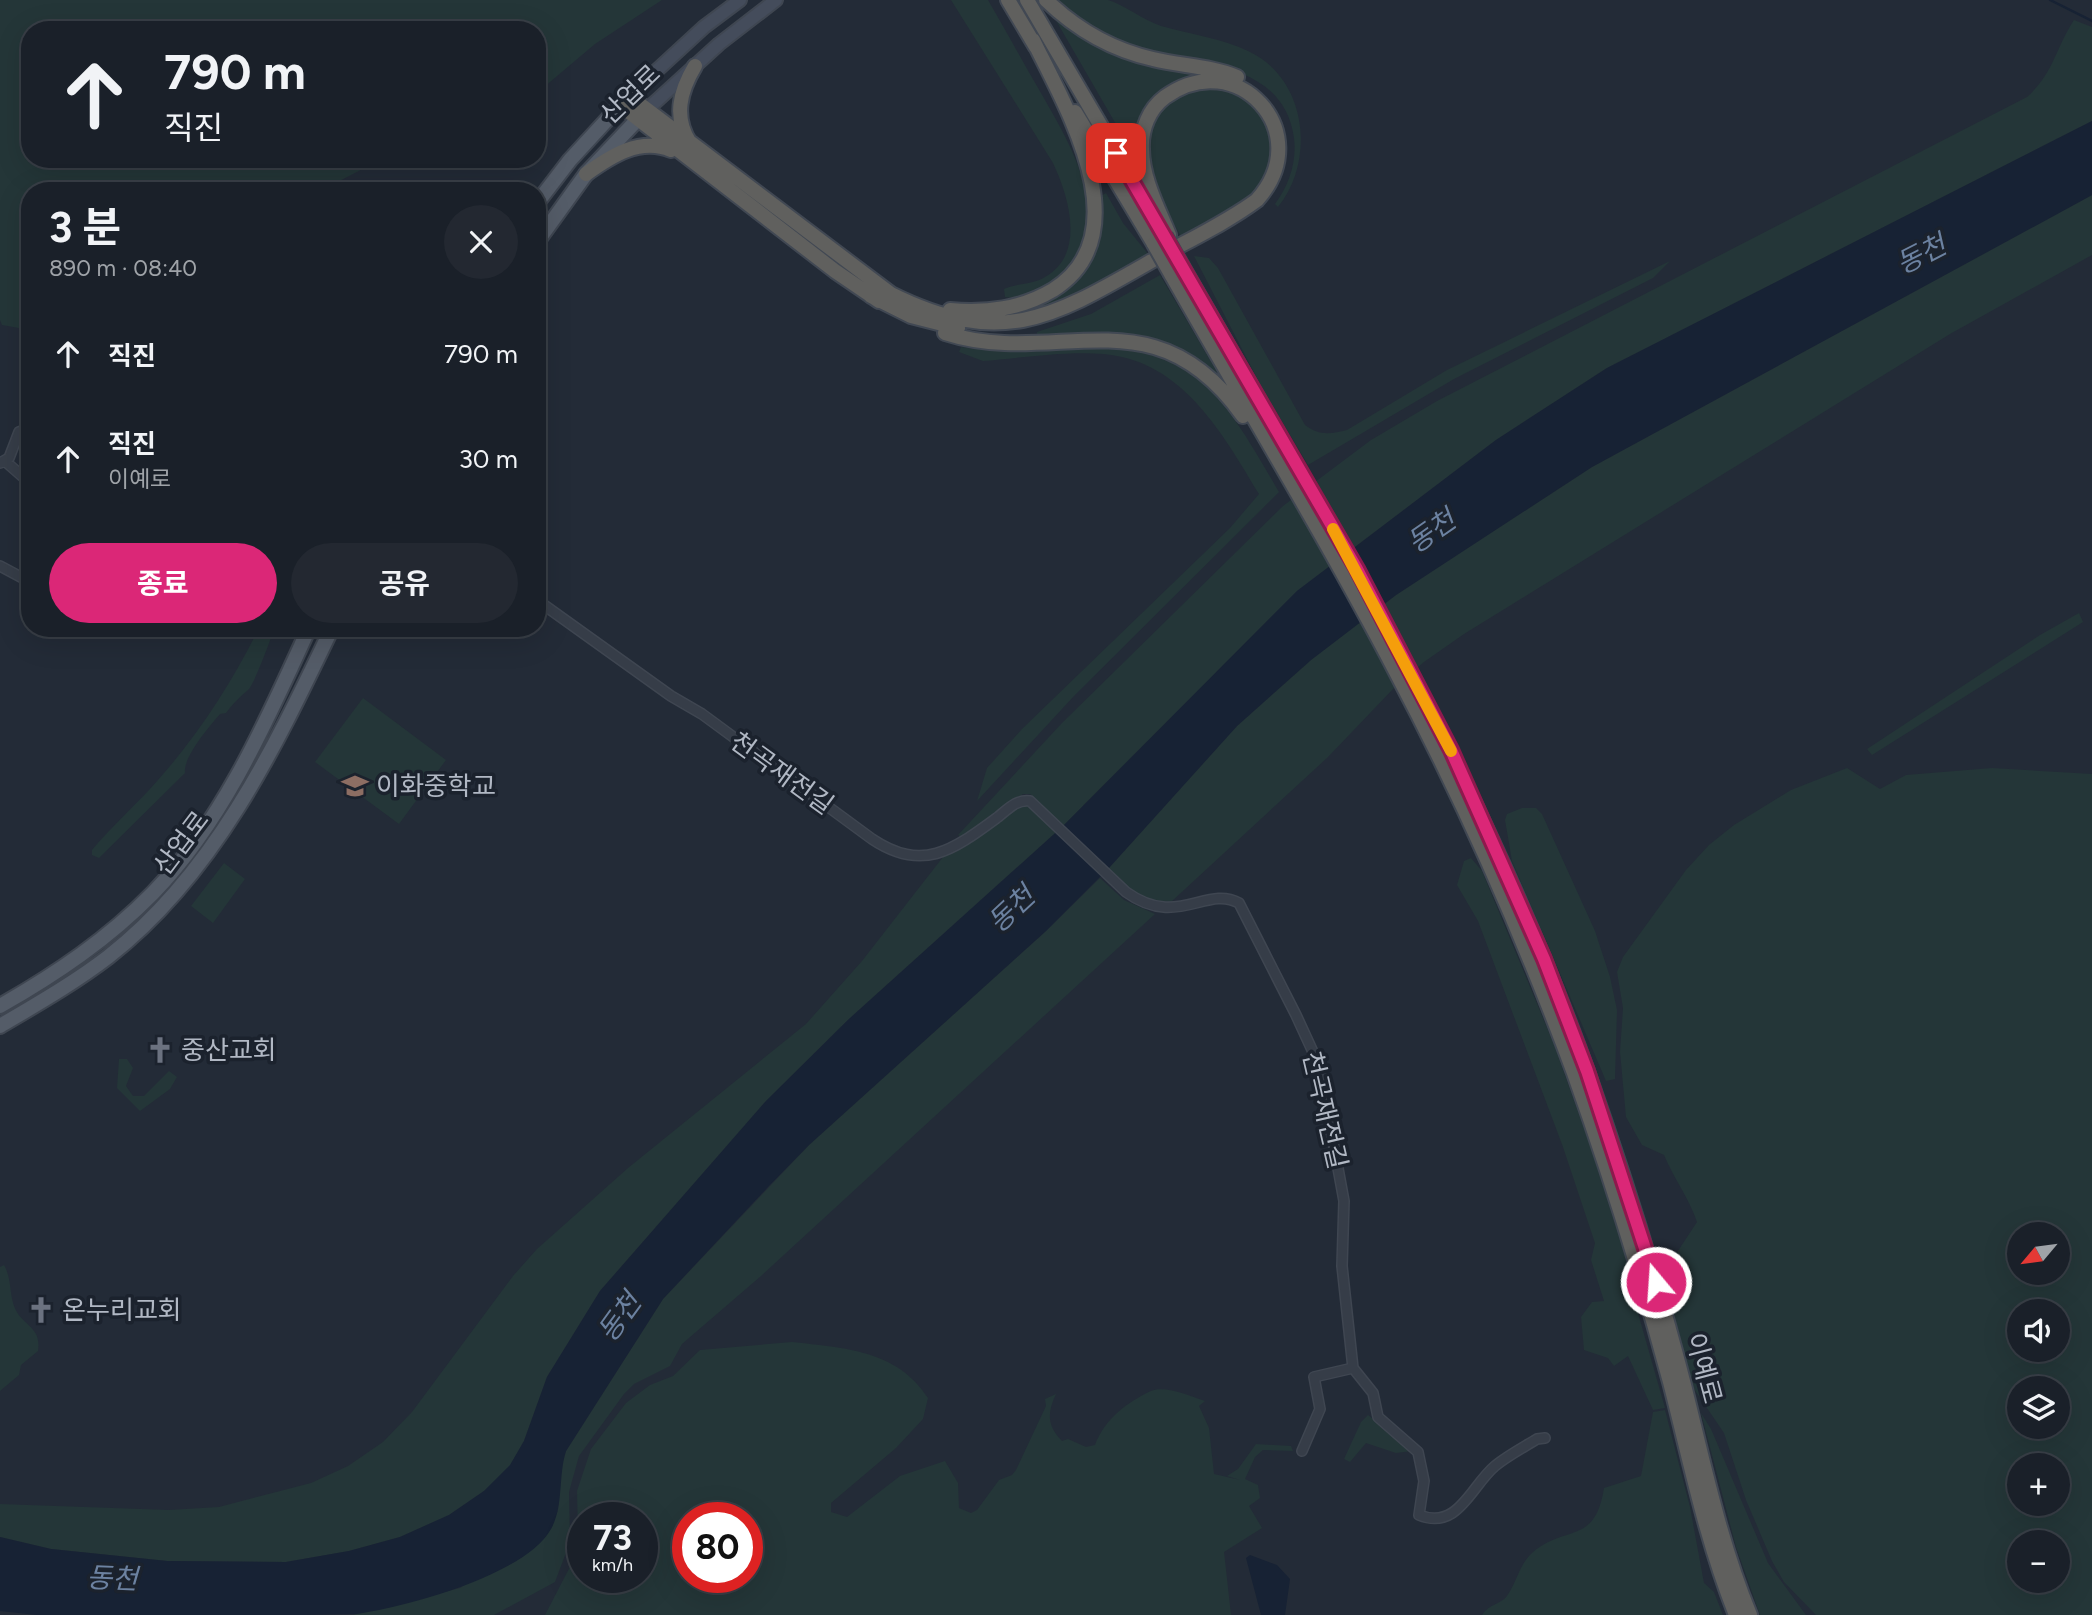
<!DOCTYPE html>
<html lang="ko">
<meta charset="utf-8">
<style>
:root{--surface:#1a2029;--page:#232831;--text:#f1f3f6;--muted:#9fa3a8;--line:#383e46;--accent:#db2777}
body{margin:0;font-family:Figtree,"Noto Sans KR",sans-serif;background:var(--page);color:var(--text);height:100vh;display:flex;flex-direction:column;font-size:26px;white-space:nowrap}
*{box-sizing:border-box;margin:0}
p{font-size:23px;color:var(--muted)}
.icon{flex:none;width:38px;height:38px;fill:none;stroke:currentColor;stroke-width:2;stroke-linecap:round;stroke-linejoin:round}
.map{position:relative;flex:1;overflow:hidden}
.side{position:absolute;left:21px;top:182px;width:525px;height:455px;display:flex;flex-direction:column;background:var(--surface);border-radius:28px;box-shadow:0 7px 28px #0002,0 0 0 2px var(--line)}
.side>*{flex:none}
.top-card{position:absolute;left:21px;top:21px;width:525px;height:147px;border-radius:28px;box-shadow:0 7px 28px #0002,0 0 0 2px var(--line);background:#1a2029;color:var(--text);overflow:hidden}
.needle{width:46px;rotate:241deg}
.tools{position:absolute;left:2007px;top:1222px;display:grid;gap:14px}
.tools a{display:grid;place-items:center;width:63px;height:63px;border-radius:50%;background:var(--surface);box-shadow:0 7px 28px #0002,0 0 0 2px var(--line);font-size:35px}
.speed{position:absolute;left:567px;top:1502px;display:flex;gap:14px;font-size:35px;font-weight:700;text-align:center}
.speed>*{display:grid;place-content:center;width:91px;height:91px;border-radius:50%;background:var(--surface);box-shadow:0 7px 28px #0002,0 0 0 2px var(--line);line-height:1}
.speed small{font-size:18px;font-weight:400}
.speed .limit{border:10px solid #d22;background:#fff;color:#111}
.pin{position:absolute;display:grid;place-items:center;width:60px;height:60px;color:#fff;margin:-30px;border-radius:14px;box-shadow:0 4px 10px #0006}
.me{position:absolute;width:77px;margin:-38px;rotate:342deg;stroke-linejoin:round;filter:drop-shadow(0 0 5px #0008)}
.turn{display:flex;align-items:center;gap:24px;height:147px;padding:0 28px;font-size:32px}
.turn .icon{width:91px;height:91px;stroke-width:2.5}
.turn b{display:block;font-size:49px;line-height:60px}
.round{display:grid;place-items:center;flex:none;width:74px;height:74px;border-radius:37px;background:var(--page)}
.summary{display:flex;align-items:center;justify-content:space-between;height:119px;padding:0 28px}
h1{font-size:42px;font-weight:700;line-height:52px}
.primary-button{display:flex;gap:14px;margin-top:auto;padding:14px 28px}
.primary-button a{flex:1;height:80px;border-radius:42px;background:var(--accent);color:#fff;font-size:28px;font-weight:700;line-height:80px;text-align:center}
.primary-button a+a{background:var(--page);color:var(--text)}
ul{padding:0;list-style:none}
li{display:flex;align-items:center;gap:21px;height:105px;padding:0 28px}
li div{flex:1}
li b{display:block;font-size:26px}
li em{font-style:normal}
.map>svg:first-child{display:block}
</style>
<div class="map">
<svg width="2092" height="1615" viewBox="0 0 2092 1615">
<rect width="100%" height="100%" fill="#232b37"/>
<path fill="#243638" fill-rule="evenodd" d="M0 0H662L595 44 537 93V30H30V159H382L320 191H30V330L2 325 0 320Z
M951 0H988C1006 31 1023 62 1041 93 1074 151 1117 220 1059 277 1047 289 1022 301 1005 297L1004 289C1017 283 1032 285 1045 277 1086 254 1069 197 1053 163Z
M1055 0C1071 0 1093 0 1108 0 1123 4 1143 20 1161 26 1189 34 1221 38 1248 51 1307 78 1316 160 1278 207L1275 204C1289 185 1297 162 1294 138 1284 60 1191 64 1133 46 1103 37 1080 19 1055 0Z
M1056 16C1102 51 1136 66 1194 73L1157 95 1136 151 1132 152 1054 17Z
M2074 20 2092 27V121L1607 368 1496 440 1297 591 1063 826 849 1019 766 1101 600 1291 547 1377 524 1441 510 1466 484 1491 449 1515 400 1537 349 1551 286 1562 167 1561 51 1549 0 1537V1504L169 1510 219 1507 311 1483 348 1466 383 1442 412 1412 513 1276 537 1249 628 1168 806 1024 862 961 943 857 1015 809 1025 805 1037 808 1041 804 1030 794H1023L961 837 958 835 1062 723 1283 506 1371 440 1437 401 2027 97C2054 73 2055 49 2074 20Z
M1210 87 1239 93 1268 120 1275 157 1254 196 1182 238C1150 183 1117 99 1210 87Z
M1106 193 1123 223 1149 255 1083 294 1026 314 1025 307 1077 274 1099 197Z
M2092 195V255L1950 334 1464 634 1424 662 1393 689 1328 757 1171 902C1147 907 1124 884 1108 869L1237 726 1311 660 1396 595 1592 467Z
M1194 256 1209 258 1218 268 1305 425C1319 436 1331 434 1347 430L1447 370 1670 261 1653 278 1454 379 1308 465 1262 388Z
M1160 275 1217 372 1214 375C1161 333 1103 332 1037 336V332L1091 314Z
M961 347C999 353 1035 347 1073 347 1195 344 1223 395 1279 492L1074 696 977 801 987 768 1022 729 1230 528 1259 494C1227 441 1189 372 1122 357 1084 348 1023 358 983 361L959 352Z
M2079 613 2083 622 1872 755 1867 749 2040 635Z
M259 628H274C272 637 254 684 249 689 240 697 234 702 226 713L220 714C209 727 183 757 185 773L99 858 92 855V850C112 826 137 804 158 780 198 735 232 683 259 628Z
M363 698 446 760 399 824 315 762Z
M1847 768 1880 789 1906 775 1992 768 2092 774V1615H1816L1784 1582 1772 1561 1746 1500 1724 1433 1694 1389 1667 1289 1674 1257 1697 1222C1689 1198 1674 1179 1664 1155L1642 1145 1626 1117 1620 1052 1623 1008 1617 972 1623 957 1686 870 1709 845 1734 825 1791 790ZM2020 1234H2058V1272H2020ZM2020 1311H2058V1349H2020ZM2020 1388H2058V1426H2020ZM2020 1465H2058V1503H2020ZM2020 1542H2058V1580H2020Z
M1522 808H1536L1542 814 1595 931 1610 977 1617 1010 1615 1079 1606 1081 1512 861 1505 820 1507 814Z
M1471 858 1482 871 1555 1047 1591 1148 1628 1265 1634 1299 1665 1408 1653 1410 1628 1356 1614 1366 1608 1358 1584 1350 1581 1317 1592 1302 1604 1301 1591 1260 1595 1243 1563 1147 1478 921 1457 885 1464 861Z
M224 863 245 879 213 923 191 906Z
M1100 878 1124 900 1155 914 761 1276 682 1344 670 1366 634 1384 624 1394 579 1456 569 1492 570 1542 555 1582 494 1615H353L460 1588 551 1529 558 1510 561 1468 566 1451 663 1299 809 1145 1046 931Z
M119 1059H127L133 1068 126 1086 133 1096H144L169 1071 177 1077 170 1089 140 1111 117 1088Z
M4 1265C13 1280 8 1299 18 1314 29 1328 41 1330 38 1351L21 1365 19 1375 0 1391V1267Z
M792 1342C845 1348 897 1350 928 1398L923 1419 896 1448 831 1503V1512L847 1517 900 1476 945 1461 958 1483 959 1508 971 1513 977 1510 999 1480 1012 1475 1016 1470 1046 1406 1045 1399 1056 1394C1047 1413 1047 1426 1062 1441L1068 1439 1086 1447 1095 1445C1105 1418 1128 1402 1151 1391 1165 1385 1192 1397 1205 1401L1199 1406 1209 1428 1214 1474 1240 1480 1227 1476 1238 1469 1256 1444 1291 1446 1293 1451 1263 1450 1255 1457 1245 1479 1258 1485 1260 1498 1249 1506 1262 1528 1224 1552 1231 1615H545L574 1559 578 1535 577 1491 591 1449 626 1403 650 1385 673 1376 700 1350ZM583 1517H642V1577H583ZM688 1517H747V1577H688Z
M1665 1410 1690 1507 1704 1583 1714 1592 1723 1615H1482C1489 1604 1501 1604 1507 1596 1517 1582 1519 1565 1532 1553 1565 1524 1595 1546 1604 1488L1641 1476 1653 1412Z
M1701 1413 1711 1429 1768 1563 1806 1615H1760L1736 1547Z
M1368 1415 1411 1448 1412 1451 1396 1453 1366 1443 1350 1462 1344 1459 1361 1422Z"/>
<path fill="#172234" d="M2092 121V195L1592 467 1396 595 1311 660 1237 726 1108 869 1046 931 809 1145 768 1187 663 1299 566 1451C558 1476 564 1506 551 1529 526 1575 405 1607 356 1614 323 1615 287 1615 255 1615 182 1615 109 1615 37 1615L0 1611V1537L51 1549 167 1561 286 1562 349 1551 400 1537 449 1515 484 1491 510 1465 524 1441 547 1377 600 1291 766 1101 849 1019 1063 826 1297 591 1496 440 1607 368Z
M1250 1555 1277 1565 1290 1579 1285 1615H1261L1246 1558Z"/>
<g fill="none" stroke-linecap="round" stroke-linejoin="round">
<path stroke="#172234" stroke-width="2.5" d="M2050 0 2092 21"/>
<defs>
<path id="minor" d="M6 462 30 483
M0 463 9 458 19 432 30 428
M0 566 30 582
M537 600 671 696 702 714 872 839C923 873 953 850 998 817 1008 809 1017 799 1030 801L1126 892C1177 929 1206 885 1239 903L1296 1015 1319 1065 1344 1201 1342 1266 1353 1368 1373 1393 1378 1417 1418 1452 1424 1481 1419 1515C1458 1531 1471 1486 1495 1466 1507 1456 1524 1447 1537 1439L1545 1438
M1302 1451 1320 1409 1314 1377 1353 1368"/>
<path id="secondary" d="M629 96 704 27 740 0
M640 116 719 44 776 0"/>
<path id="primary" d="M537 203 570 160 627 98
M537 242 586 174 638 119
M0 1006C56 974 108 939 153 893 224 820 267 720 309 628
M0 1026C37 1004 74 983 108 957 215 874 275 747 332 628"/>
<path id="trunk" d="M1008 0 1036 47
M1027 0 1156 220
M1046 0C1076 29 1113 50 1153 59 1181 66 1211 66 1237 77
M629 96 891 294C1004 350 1055 316 1155 259 1189 240 1226 223 1257 200 1318 132 1236 45 1165 97 1149 109 1141 129 1142 149 1142 178 1158 208 1169 235
M620 105 835 271 879 301
M1075 112 1154 244
M690 143C673 117 680 91 695 66
M586 174C611 156 640 137 671 150
M1183 268C1334 531 1484 785 1587 1071 1623 1173 1656 1277 1683 1381 1703 1460 1719 1540 1750 1615
M1171 274C1246 406 1325 536 1395 670 1464 801 1523 935 1574 1073 1610 1174 1642 1278 1670 1382 1690 1460 1706 1540 1736 1615
M871 296 911 316 958 328
M950 310C987 313 1021 309 1053 290 1142 234 1066 108 1033 40
M945 333C1057 369 1153 289 1243 416"/>
</defs>
<use href="#minor" stroke="#3f4651" stroke-width="12"/>
<use href="#secondary" stroke="#3f4651" stroke-width="16"/>
<use href="#primary" stroke="#3f4651" stroke-width="18"/>
<use href="#trunk" stroke="#414853" stroke-width="18"/>
<use href="#minor" stroke="#363d48" stroke-width="9"/>
<use href="#secondary" stroke="#444c5b" stroke-width="12"/>
<use href="#primary" stroke="#545c68" stroke-width="14"/>
<use href="#trunk" stroke="#60605e" stroke-width="14"/>
<defs>
<path id="trunk-bridge" d="M1165 236 1183 268
M1154 244 1171 274"/>
</defs>
<use href="#trunk-bridge" stroke="#414853" stroke-width="18" stroke-linecap="butt"/>
<use href="#trunk-bridge" stroke="#60605e" stroke-width="14"/>
</g>
<g fill="none" stroke-linecap="round" stroke-linejoin="round">
<defs>
<path id="route" d="M1116 153 1357 569 1451 750 1544 959 1587 1071 1656 1282"/>
</defs>
<use href="#route" stroke="#8e194d" stroke-width="18"/>
<use href="#route" stroke="#db2777" stroke-width="12"/>
<path stroke="#f59e0b" stroke-width="12" d="M1333 529 1451 751"/>
</g>
<defs>
<symbol id="school-bare" viewBox="-9 -9 18 18"><path d="M0-5L7-2L0 1L-7-2ZM-4 1L0 2.5L4 1V4Q0 6-4 4Z" fill="#8d6e63" stroke="#1b222d" stroke-width="2.5" paint-order="stroke"/></symbol>
<symbol id="church-bare" viewBox="-9 -9 18 18"><path d="M-1.2-6h2.4v3.5h3.3v2.4h-3.3V6h-2.4V-.1h-3.3v-2.4h3.3Z" fill="#6b7280" stroke="#1b222d" stroke-width="2.5" paint-order="stroke"/></symbol>
</defs>
<g fill-rule="evenodd">
<use href="#school-bare" x="336" y="767" width="38" height="38"/>
<use href="#church-bare" x="141" y="1031" width="38" height="38"/>
<use href="#church-bare" x="22" y="1291" width="38" height="38"/>
</g>
<g text-anchor="middle" stroke-width="7" stroke-linejoin="round" paint-order="stroke">
<g font-size="26" fill="#b1b8c4" stroke="#1b222d">
<text transform="translate(630 94) rotate(-44)" y="9">산업로</text>
<text transform="translate(782 773) rotate(36)" y="9">천곡재전길</text>
<text transform="translate(181 843) rotate(-53)" y="9">산업로</text>
<text transform="translate(1325 1110) rotate(77)" y="9">천곡재전길</text>
<text transform="translate(1704 1368) rotate(75)" y="9">이예로</text>
</g>
<g font-size="26" fill="#b1b8c4" stroke="#1b222d" text-anchor="start">
<text x="376" y="795">이화중학교</text>
<text x="181" y="1059">중산교회</text>
<text x="62" y="1319">온누리교회</text>
</g>
<g font-size="28" font-style="italic" fill="#6c82a1" stroke="#1b222d">
<text transform="translate(1921 254) rotate(-27)" y="10">동천</text>
<text transform="translate(1431 531) rotate(-35)" y="10">동천</text>
<text transform="translate(1011 909) rotate(-43)" y="10">동천</text>
<text transform="translate(619 1317) rotate(-54)" y="10">동천</text>
<text transform="translate(112 1578) rotate(2)" y="10">동천</text>
</g>
</g>
</svg>
<div class="tools">
<a><svg class="needle" viewBox="-14 -14 28 28"><path d="M0-13l5 13h-10z" fill="#e53935"/><path d="M0 13l5-13h-10z" fill="#9fa3a8"/></svg></a>
<a><svg class="icon" aria-label="sound" viewBox="0 0 24 24"><path d="M4 9h4l5-4v14l-5-4H4zM17 9q2 3 0 6"/></svg></a>
<a><svg class="icon" aria-label="layers" viewBox="0 0 24 24"><path d="M12 4l9 5-9 5-9-5zM3 14l9 5 9-5"/></svg></a>
<a>+</a>
<a>−</a>
</div>
<div class="speed"><div>73<small>km/h</small></div><div class="limit">80</div></div>
<div class="pin" style="left:1116px;top:153px;background:#d93025"><svg class="icon" aria-label="arrive" viewBox="0 0 24 24"><path d="M6 21V4h12l-3 4 3 4H6"/></svg></div>
<svg class="me" style="left:1656px;top:1282px" viewBox="-20 -20 40 40"><circle r="17" fill="#db2777" stroke="#fff" stroke-width="3"/><path d="M0-11L8 9 0 5-8 9z" fill="#fff"/></svg>
<div class="top-card">
<div class="turn"><svg class="icon" aria-label="ahead" viewBox="0 0 24 24"><path d="M12 20V5M6 11l6-6 6 6"/></svg><div><b>790 m</b>직진</div></div>
</div>
<section class="side">
<div class="summary"><div><h1>3 분</h1><p>890 m · 08:40</p></div><a class="round"><svg class="icon" aria-label="close" viewBox="0 0 24 24"><path d="M6 6l12 12M18 6L6 18"/></svg></a></div>
<ul>
<li><svg class="icon" aria-label="ahead" viewBox="0 0 24 24"><path d="M12 20V5M6 11l6-6 6 6"/></svg><div><b>직진</b></div><em>790 m</em></li>
<li><svg class="icon" aria-label="ahead" viewBox="0 0 24 24"><path d="M12 20V5M6 11l6-6 6 6"/></svg><div><b>직진</b><p>이예로</p></div><em>30 m</em></li>
</ul>
<div class="primary-button"><a>종료</a><a>공유</a></div>
</section>
</div>
